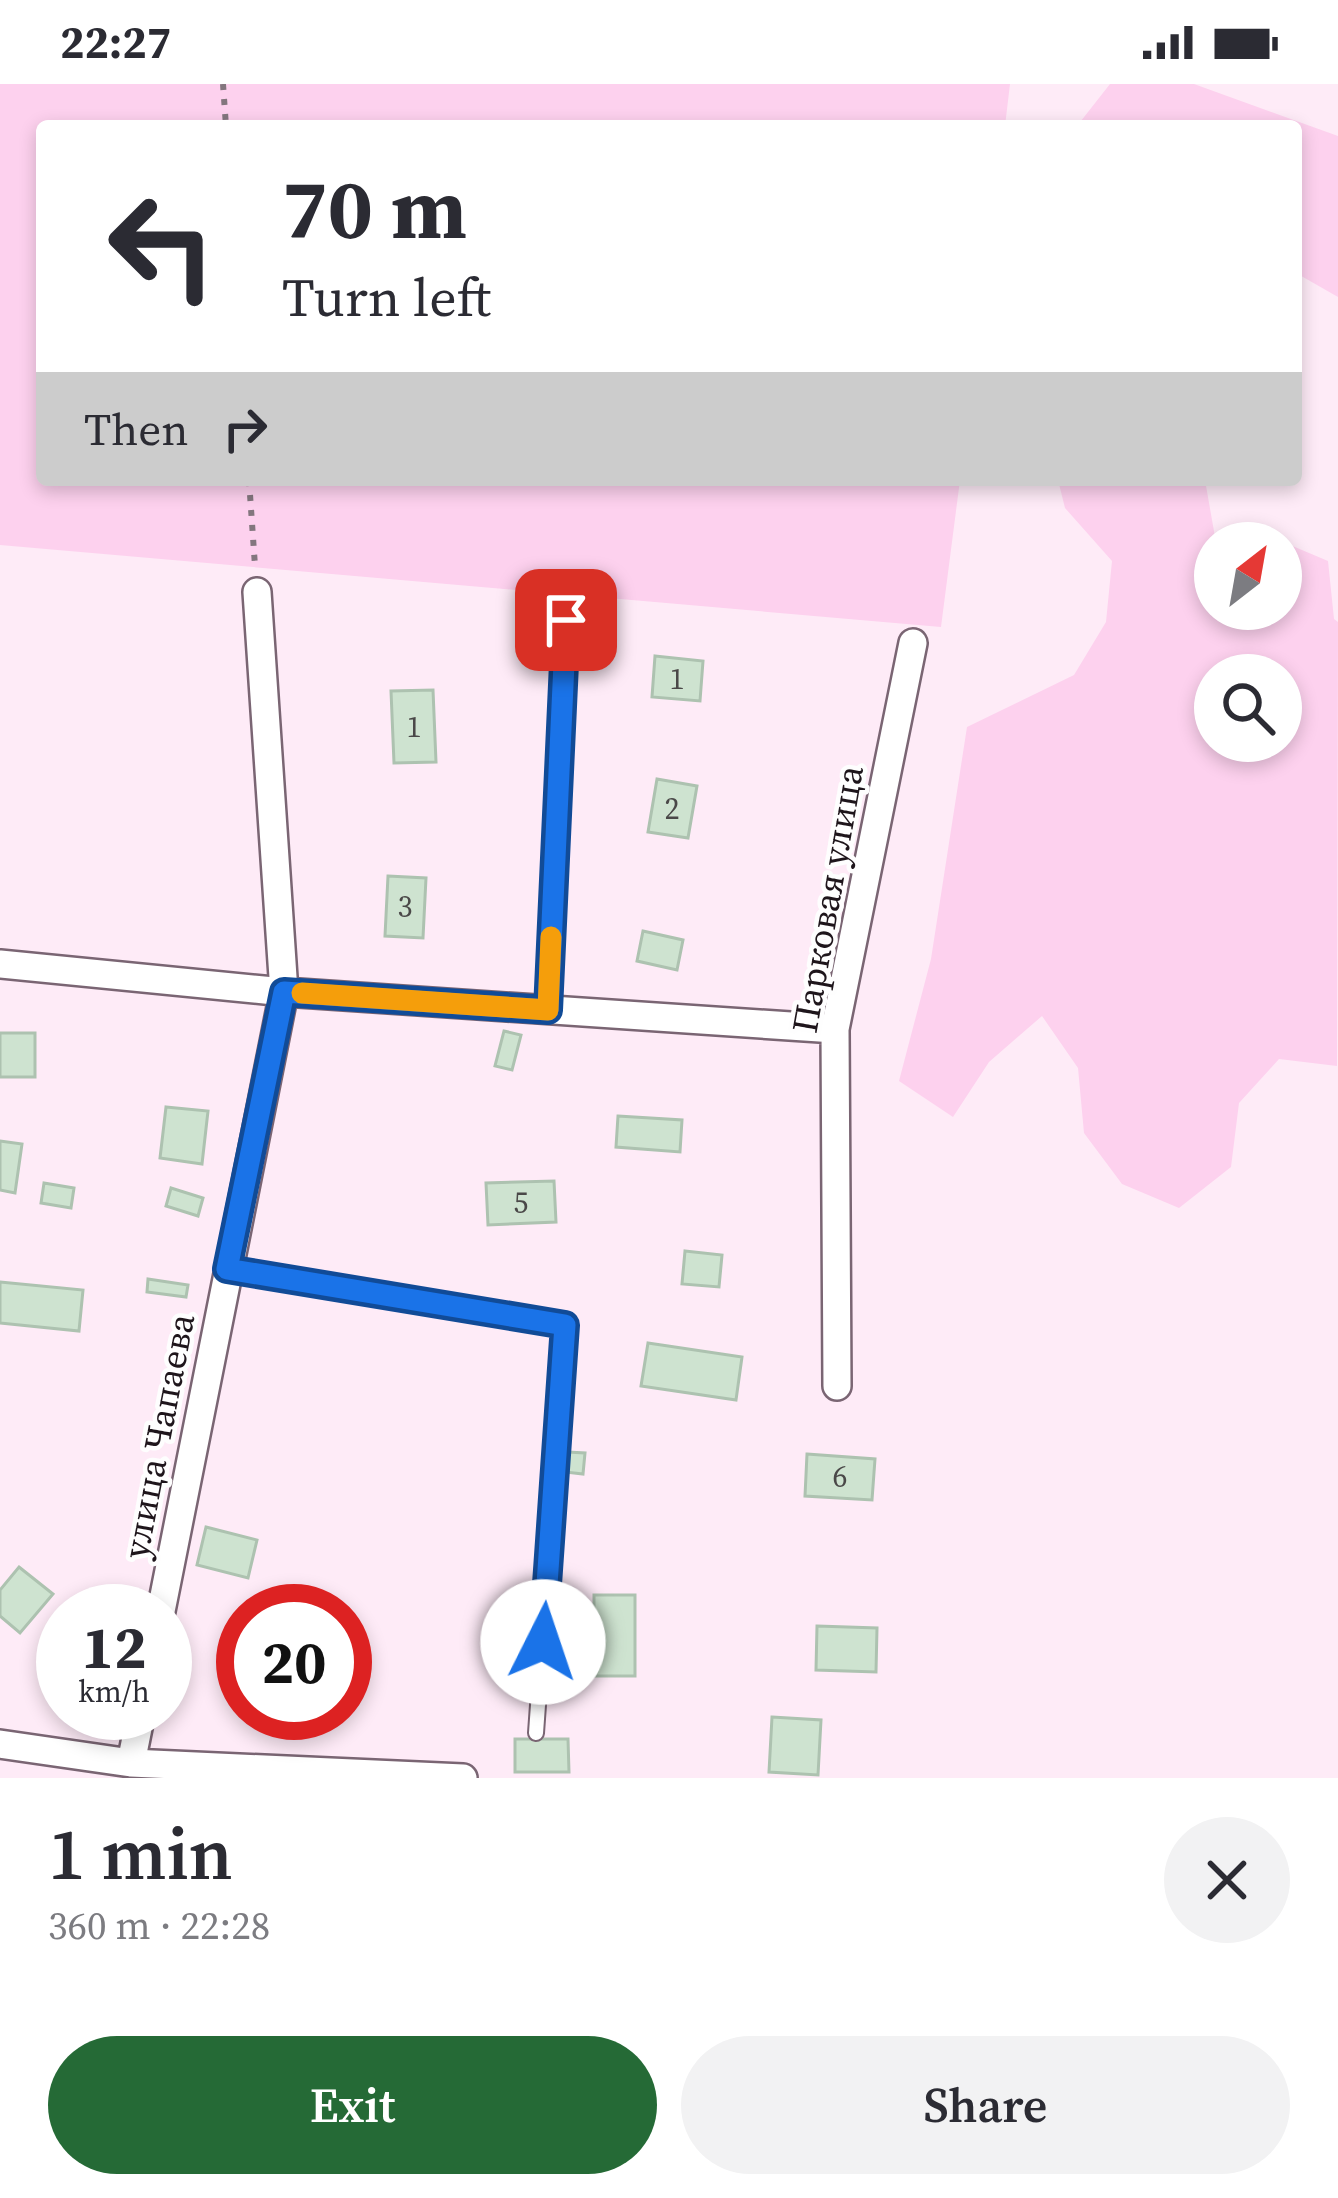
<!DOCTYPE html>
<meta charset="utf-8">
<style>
:root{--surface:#fff;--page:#f2f2f3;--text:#2b2b33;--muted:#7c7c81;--accent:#256a36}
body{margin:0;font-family:"Source Serif 4",serif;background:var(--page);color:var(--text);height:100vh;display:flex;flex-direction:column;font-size:45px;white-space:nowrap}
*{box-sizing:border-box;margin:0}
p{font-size:39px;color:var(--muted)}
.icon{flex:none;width:66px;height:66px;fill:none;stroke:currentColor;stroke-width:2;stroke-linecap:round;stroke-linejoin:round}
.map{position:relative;height:1694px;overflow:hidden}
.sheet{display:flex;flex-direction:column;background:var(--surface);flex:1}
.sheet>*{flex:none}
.guide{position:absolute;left:36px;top:36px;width:1266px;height:366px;border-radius:12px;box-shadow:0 6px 18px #0003;background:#fff;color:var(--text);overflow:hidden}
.needle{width:78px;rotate:31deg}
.controls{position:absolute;left:1194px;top:438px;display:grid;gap:24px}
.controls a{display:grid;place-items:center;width:108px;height:108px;border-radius:50%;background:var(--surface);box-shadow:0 6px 18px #0003;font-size:60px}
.speed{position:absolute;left:36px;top:1500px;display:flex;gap:24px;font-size:60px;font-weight:700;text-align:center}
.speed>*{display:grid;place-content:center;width:156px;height:156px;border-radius:50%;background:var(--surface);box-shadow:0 6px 18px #0003;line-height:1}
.speed small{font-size:30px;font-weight:400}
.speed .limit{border:18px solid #d22;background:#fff;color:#111}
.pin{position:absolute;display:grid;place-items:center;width:102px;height:102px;color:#fff;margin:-51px;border-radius:24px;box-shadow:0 6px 18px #0006}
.me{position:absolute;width:132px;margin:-66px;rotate:4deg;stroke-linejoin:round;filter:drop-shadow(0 0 9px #0008)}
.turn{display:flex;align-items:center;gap:42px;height:252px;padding:0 48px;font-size:54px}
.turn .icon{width:156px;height:156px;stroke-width:2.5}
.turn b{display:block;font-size:84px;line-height:102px}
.then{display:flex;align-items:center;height:114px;padding:0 48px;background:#0003;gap:24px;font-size:45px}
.round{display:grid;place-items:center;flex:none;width:126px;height:126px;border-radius:63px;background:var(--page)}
.head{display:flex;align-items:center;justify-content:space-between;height:204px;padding:0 48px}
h1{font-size:72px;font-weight:600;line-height:90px}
.button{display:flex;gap:24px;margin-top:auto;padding:24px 48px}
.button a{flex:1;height:138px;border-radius:72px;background:var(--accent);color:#fff;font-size:48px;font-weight:600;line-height:138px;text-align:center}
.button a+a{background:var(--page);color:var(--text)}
.status{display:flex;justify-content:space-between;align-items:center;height:84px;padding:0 60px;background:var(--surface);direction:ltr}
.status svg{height:33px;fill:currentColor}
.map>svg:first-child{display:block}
</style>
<div class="status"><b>22:27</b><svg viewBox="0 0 49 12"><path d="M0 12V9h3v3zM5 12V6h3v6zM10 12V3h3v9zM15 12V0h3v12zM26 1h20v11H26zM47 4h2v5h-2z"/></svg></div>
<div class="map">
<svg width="1338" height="1694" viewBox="0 0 1338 1694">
<rect width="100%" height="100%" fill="#feebf7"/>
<path fill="#fdd1ee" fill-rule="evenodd" d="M0 0H1010L1005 42H42V396H960L941 543 0 461Z
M1110 0H1194L1338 52V213L1296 189V42H1077Z
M1058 396H1205L1215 453 1276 455 1328 477 1334 535 1338 538 1337 982 1279 975 1239 1019 1231 1083 1179 1124 1122 1100 1084 1049 1078 984 1042 932 989 978 953 1033 899 997 931 875 967 643 1074 591 1106 538 1112 477 1065 424ZM1215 459H1281V525H1215ZM1281 591V657H1215V591Z"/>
<path fill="#cee3d0" stroke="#adc2b0" stroke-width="3" d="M655 572 703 577 700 617 652 613Z
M433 606 436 678 394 679 391 607Z
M657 695 697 702 688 754 648 748Z
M388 792 426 794 423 854 385 852Z
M643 847 683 856 677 886 637 877Z
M504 947 521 951 512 986 495 982Z
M0 949H35V993H0Z
M166 1023 208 1027 202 1080 160 1074Z
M618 1032 682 1036 680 1068 616 1063Z
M0 1057 22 1060 15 1109 0 1106Z
M554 1097 556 1138 488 1141 486 1099Z
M44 1099 74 1104 71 1124 41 1119Z
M171 1104 203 1114 198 1132 166 1122Z
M685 1167 722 1171 719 1203 682 1200Z
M148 1195 188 1201 186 1213 147 1208Z
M0 1198 83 1206 79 1247 0 1239Z
M648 1259 742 1273 736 1316 641 1302Z
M567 1368 585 1369 583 1390 565 1388Z
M807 1370 875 1375 872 1416 805 1412Z
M206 1443 257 1456 248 1494 197 1481Z
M19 1483 53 1510 20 1549 0 1532V1506Z
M594 1511H635V1592H594Z
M817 1542 877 1544 876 1588 816 1586Z
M772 1633 821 1636 818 1691 769 1688Z
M515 1655H568L569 1688H515Z"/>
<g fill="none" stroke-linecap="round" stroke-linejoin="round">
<defs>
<path id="service" d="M548 926 566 536
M227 1185 565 1241 536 1649"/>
<path id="minor" d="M0 880 284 908 835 945
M837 1302 835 945 913 559
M161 1527 284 908 257 508
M0 1660 131 1679 463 1694
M131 1679 141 1629"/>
</defs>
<use href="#service" stroke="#7a6573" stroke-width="18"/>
<use href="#minor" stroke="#7a6573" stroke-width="32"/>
<path stroke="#83767e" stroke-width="6" stroke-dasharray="6 9" stroke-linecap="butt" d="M223 0 226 42
M249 396 255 482"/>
<use href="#service" stroke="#fff" stroke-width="14"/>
<use href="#minor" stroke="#fff" stroke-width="27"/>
</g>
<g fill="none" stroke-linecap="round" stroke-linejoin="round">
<defs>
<path id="route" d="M543 1558 565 1241 227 1185 284 908 548 926 566 536"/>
</defs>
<use href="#route" stroke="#114b97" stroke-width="30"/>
<use href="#route" stroke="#1a73e8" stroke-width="21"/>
<path stroke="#f59e0b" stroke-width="21" d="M302 909 548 926 551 853"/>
</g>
<g text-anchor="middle" stroke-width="9" stroke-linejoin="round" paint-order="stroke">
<g font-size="30" fill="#4a4848">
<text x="677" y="605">1</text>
<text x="414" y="653">1</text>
<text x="672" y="735">2</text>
<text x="405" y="833">3</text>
<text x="521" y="1129">5</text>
<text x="840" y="1403">6</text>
</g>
<g font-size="36" fill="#1e151b" stroke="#fefefe">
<text transform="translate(827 815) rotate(-80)" y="13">Парковая улица</text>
<text transform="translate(158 1352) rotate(-79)" y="13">улица Чапаева</text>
</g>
</g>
</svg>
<div class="controls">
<a><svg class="needle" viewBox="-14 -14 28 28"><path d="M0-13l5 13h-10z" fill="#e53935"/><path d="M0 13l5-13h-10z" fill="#7c7c81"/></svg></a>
<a><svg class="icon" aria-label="search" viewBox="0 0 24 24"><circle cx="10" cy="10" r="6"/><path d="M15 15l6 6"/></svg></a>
</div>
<div class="speed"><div>12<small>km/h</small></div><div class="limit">20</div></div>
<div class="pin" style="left:566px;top:536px;background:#d93025"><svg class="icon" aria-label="arrive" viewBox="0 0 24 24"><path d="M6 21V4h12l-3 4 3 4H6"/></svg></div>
<svg class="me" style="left:543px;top:1558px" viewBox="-20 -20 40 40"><circle r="19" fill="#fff"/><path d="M0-13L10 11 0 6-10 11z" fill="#1a73e8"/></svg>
<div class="guide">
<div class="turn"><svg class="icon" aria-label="left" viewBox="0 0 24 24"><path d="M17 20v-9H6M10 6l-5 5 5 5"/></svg><div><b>70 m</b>Turn left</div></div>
<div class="then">Then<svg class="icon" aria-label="right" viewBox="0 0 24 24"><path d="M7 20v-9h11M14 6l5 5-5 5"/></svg></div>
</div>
</div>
<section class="sheet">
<div class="head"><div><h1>1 min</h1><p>360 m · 22:28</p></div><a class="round"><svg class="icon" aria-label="close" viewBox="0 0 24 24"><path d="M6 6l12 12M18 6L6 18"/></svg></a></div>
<div class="button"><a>Exit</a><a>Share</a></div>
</section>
